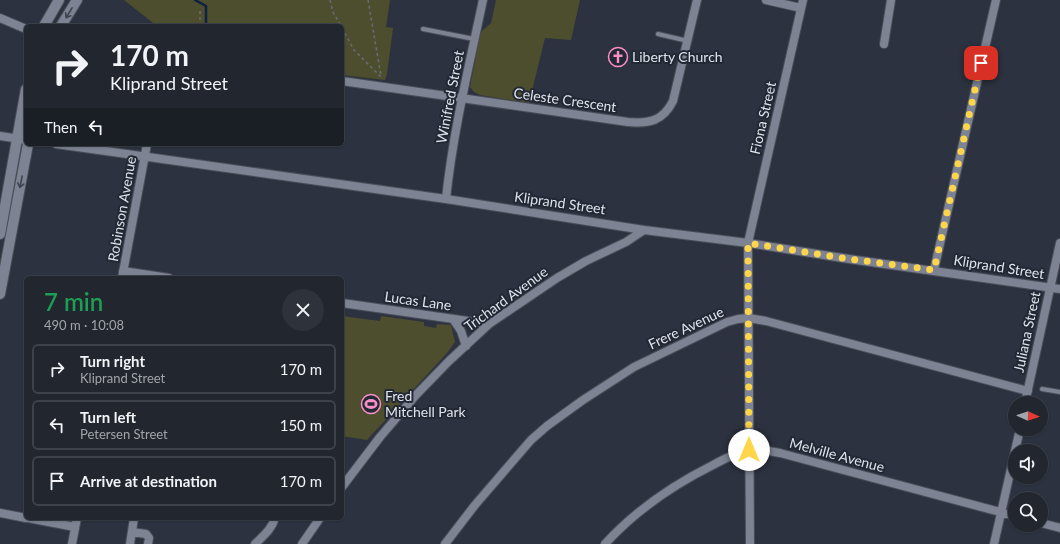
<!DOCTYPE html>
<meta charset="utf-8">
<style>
:root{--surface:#21262f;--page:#2d323b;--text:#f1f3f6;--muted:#a2a5aa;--line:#3e434b}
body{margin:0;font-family:Lato,sans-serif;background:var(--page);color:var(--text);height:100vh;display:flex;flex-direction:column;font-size:15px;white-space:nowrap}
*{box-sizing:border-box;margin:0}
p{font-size:13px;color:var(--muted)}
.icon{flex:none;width:22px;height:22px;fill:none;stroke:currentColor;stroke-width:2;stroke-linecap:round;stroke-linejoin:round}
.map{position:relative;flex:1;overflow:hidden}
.sheet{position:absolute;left:24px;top:276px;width:320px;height:244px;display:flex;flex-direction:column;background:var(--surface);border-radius:6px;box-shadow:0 1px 3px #0004,0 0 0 1px var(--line)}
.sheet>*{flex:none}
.banner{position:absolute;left:24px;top:24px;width:320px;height:122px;border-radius:6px;box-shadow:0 1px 3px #0004,0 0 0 1px var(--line);background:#21262f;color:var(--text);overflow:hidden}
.needle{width:26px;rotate:93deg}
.fabs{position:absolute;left:1008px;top:396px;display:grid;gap:8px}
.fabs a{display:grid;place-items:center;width:40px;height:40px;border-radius:50%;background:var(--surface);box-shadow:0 1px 3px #0004,0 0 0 1px var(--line);font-size:20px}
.pin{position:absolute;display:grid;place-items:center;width:34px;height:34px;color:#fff;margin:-17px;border-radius:8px;box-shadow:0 2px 6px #0006}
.me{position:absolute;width:44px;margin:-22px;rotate:0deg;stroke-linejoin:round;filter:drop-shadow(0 0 3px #0008)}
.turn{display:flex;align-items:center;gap:14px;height:84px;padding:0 20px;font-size:18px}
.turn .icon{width:52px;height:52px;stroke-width:2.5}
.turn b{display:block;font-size:28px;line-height:34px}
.then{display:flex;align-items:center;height:38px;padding:0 20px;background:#0003;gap:8px;font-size:15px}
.round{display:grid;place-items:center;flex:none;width:42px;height:42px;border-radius:21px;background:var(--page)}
.summary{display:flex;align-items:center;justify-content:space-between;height:68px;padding:0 20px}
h1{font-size:24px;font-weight:600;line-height:30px;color:#1e9e55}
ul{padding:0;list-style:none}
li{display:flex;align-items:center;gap:12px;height:50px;margin:0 8px 6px;padding:0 12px;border:2px solid var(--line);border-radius:6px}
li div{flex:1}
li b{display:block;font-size:15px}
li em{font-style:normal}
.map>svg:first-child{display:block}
</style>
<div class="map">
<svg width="1060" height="544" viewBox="0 0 1060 544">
<rect width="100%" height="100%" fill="#2c323f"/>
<path fill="#4d4e2e" d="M124 0H390L386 27 393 28 387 74 385 80 342 75V26H157Z
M496 0H580L571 40 545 38 529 103 480 95 474 92 470 87 480 35 482 31 491 23Z
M342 316 380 321 381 316 424 322V326L436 328 437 324 451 325 455 342 447 353 367 440 342 436Z"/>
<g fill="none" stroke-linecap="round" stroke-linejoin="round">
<path stroke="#0d2143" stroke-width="2.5" d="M195 0 206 6V26"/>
<defs>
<path id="service" d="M423 29 474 39
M658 34 688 41
M1042 389 1060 392"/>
<path id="minor" d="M766 0 801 8
M0 18 26 29
M884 44 891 0
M342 81 628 122C649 124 663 121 673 101L697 0
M0 136 26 140
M56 144 446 199 644 230 748 243 849 259 1060 289
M446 199C453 132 469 66 483 0
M934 270 996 0
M123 271 169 278
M122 278 147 144
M342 303 489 324
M453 319 461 331 466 346
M1025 403 1060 243
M1015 451 1020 429
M342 487 380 437 416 395 449 361 489 324 557 278 586 261 626 242 644 230
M0 513 26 518
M28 518 75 527
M1041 523 1060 528
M132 532 146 534 149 538 148 544
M72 544 77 518
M130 544 134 518
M255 544C263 536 272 529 275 518
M302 544 320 518
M445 544 475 505 531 440 547 426 583 400 634 367 727 322 738 319 748 318 766 321 1028 391
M605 544C635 511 673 485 713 465 724 459 737 452 750 450 760 449 770 451 780 453L1015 516
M750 544 748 243 803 0
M994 544 1015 451"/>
<path id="tertiary" d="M44 26 59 0
M61 26 77 0
M0 234 26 89
M0 294 28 144"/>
</defs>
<use href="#service" stroke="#4a4e59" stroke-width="6"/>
<use href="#minor" stroke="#4a4e59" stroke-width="10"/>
<use href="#tertiary" stroke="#4a4e59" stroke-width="12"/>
<path stroke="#686d79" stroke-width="1.5" stroke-dasharray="3 3" stroke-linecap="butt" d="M330 0 333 12 341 26
M368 0 381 76
M200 26V9
M342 28 354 50 383 79"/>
<use href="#service" stroke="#7d8393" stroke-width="4"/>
<use href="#minor" stroke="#7d8393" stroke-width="8"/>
<use href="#tertiary" stroke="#7d8393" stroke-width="10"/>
</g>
<defs><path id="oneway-shaft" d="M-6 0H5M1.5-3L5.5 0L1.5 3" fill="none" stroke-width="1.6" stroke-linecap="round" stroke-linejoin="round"/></defs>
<g stroke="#3e4351">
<use href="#oneway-shaft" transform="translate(69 13) rotate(121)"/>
<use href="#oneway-shaft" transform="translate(21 182) rotate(101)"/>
</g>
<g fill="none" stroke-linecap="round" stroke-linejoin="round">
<path stroke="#ffd54a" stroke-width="7" stroke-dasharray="0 12.6" d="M749 450 748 243 849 259 934 270 981 63"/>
</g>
<defs>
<symbol id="church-ring" viewBox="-11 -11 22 22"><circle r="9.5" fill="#232835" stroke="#fa8fc7" stroke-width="1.5"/><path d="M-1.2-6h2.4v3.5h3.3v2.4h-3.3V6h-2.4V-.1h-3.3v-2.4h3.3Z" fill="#fa8fc7"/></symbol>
<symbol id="stadium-ring" viewBox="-11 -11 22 22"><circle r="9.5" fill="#232835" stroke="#fa8fc7" stroke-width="1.5"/><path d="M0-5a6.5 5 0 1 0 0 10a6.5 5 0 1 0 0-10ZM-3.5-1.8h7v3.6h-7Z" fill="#fa8fc7"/></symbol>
</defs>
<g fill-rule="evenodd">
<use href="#church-ring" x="607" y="46" width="22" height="22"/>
<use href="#stadium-ring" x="360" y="393" width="22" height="22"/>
</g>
<g text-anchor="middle" stroke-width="4" stroke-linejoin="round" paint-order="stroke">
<g font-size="14" fill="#dfe3ec" stroke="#232835" text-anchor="start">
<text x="632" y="62">Liberty Church</text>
<text x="385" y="401">Fred<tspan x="385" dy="16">Mitchell Park</tspan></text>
</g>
<g font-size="14" fill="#dfe3ec" stroke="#232835">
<text transform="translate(450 97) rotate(-79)" y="5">Winifred Street</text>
<text transform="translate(565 100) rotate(8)" y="5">Celeste Crescent</text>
<text transform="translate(763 118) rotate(-77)" y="5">Fiona Street</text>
<text transform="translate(560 203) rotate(8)" y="5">Kliprand Street</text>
<text transform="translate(122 209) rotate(-80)" y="5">Robinson Avenue</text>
<text transform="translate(999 267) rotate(9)" y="5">Kliprand Street</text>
<text transform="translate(506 299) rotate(-36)" y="5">Trichard Avenue</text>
<text transform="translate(418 301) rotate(8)" y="5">Lucas Lane</text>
<text transform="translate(686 328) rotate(-25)" y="5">Frere Avenue</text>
<text transform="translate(1027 332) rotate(-78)" y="5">Juliana Street</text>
<text transform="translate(837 455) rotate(15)" y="5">Melville Avenue</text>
</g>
</g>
</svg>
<div class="fabs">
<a><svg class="needle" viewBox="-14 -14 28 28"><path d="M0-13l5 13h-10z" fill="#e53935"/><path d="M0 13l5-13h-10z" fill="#a2a5aa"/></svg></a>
<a><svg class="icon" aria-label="sound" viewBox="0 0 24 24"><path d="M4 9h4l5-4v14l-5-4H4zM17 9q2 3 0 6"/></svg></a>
<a><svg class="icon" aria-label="search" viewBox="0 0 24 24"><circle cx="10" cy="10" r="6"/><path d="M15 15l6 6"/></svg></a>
</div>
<div class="pin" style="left:981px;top:63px;background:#d93025"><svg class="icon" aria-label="arrive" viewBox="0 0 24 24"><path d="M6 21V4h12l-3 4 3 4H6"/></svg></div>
<svg class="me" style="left:749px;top:450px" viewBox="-20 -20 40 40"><circle r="19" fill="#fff"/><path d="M0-13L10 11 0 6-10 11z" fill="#ffd54a"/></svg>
<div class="banner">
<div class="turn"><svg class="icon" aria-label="right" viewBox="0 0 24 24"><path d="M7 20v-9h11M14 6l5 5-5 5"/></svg><div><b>170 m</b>Kliprand Street</div></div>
<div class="then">Then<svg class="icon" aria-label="left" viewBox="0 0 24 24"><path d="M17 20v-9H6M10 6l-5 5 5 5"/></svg></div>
</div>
<section class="sheet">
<div class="summary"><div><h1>7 min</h1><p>490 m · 10:08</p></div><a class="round"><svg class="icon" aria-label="close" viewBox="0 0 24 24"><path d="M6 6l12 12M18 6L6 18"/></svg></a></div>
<ul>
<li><svg class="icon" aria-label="right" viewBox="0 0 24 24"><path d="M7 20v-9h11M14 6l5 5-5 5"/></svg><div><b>Turn right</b><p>Kliprand Street</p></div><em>170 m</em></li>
<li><svg class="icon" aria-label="left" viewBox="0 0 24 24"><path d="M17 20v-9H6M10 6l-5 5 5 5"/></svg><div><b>Turn left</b><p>Petersen Street</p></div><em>150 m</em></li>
<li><svg class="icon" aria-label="arrive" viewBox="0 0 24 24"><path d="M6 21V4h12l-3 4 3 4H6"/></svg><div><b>Arrive at destination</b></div><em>170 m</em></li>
</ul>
</section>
</div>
